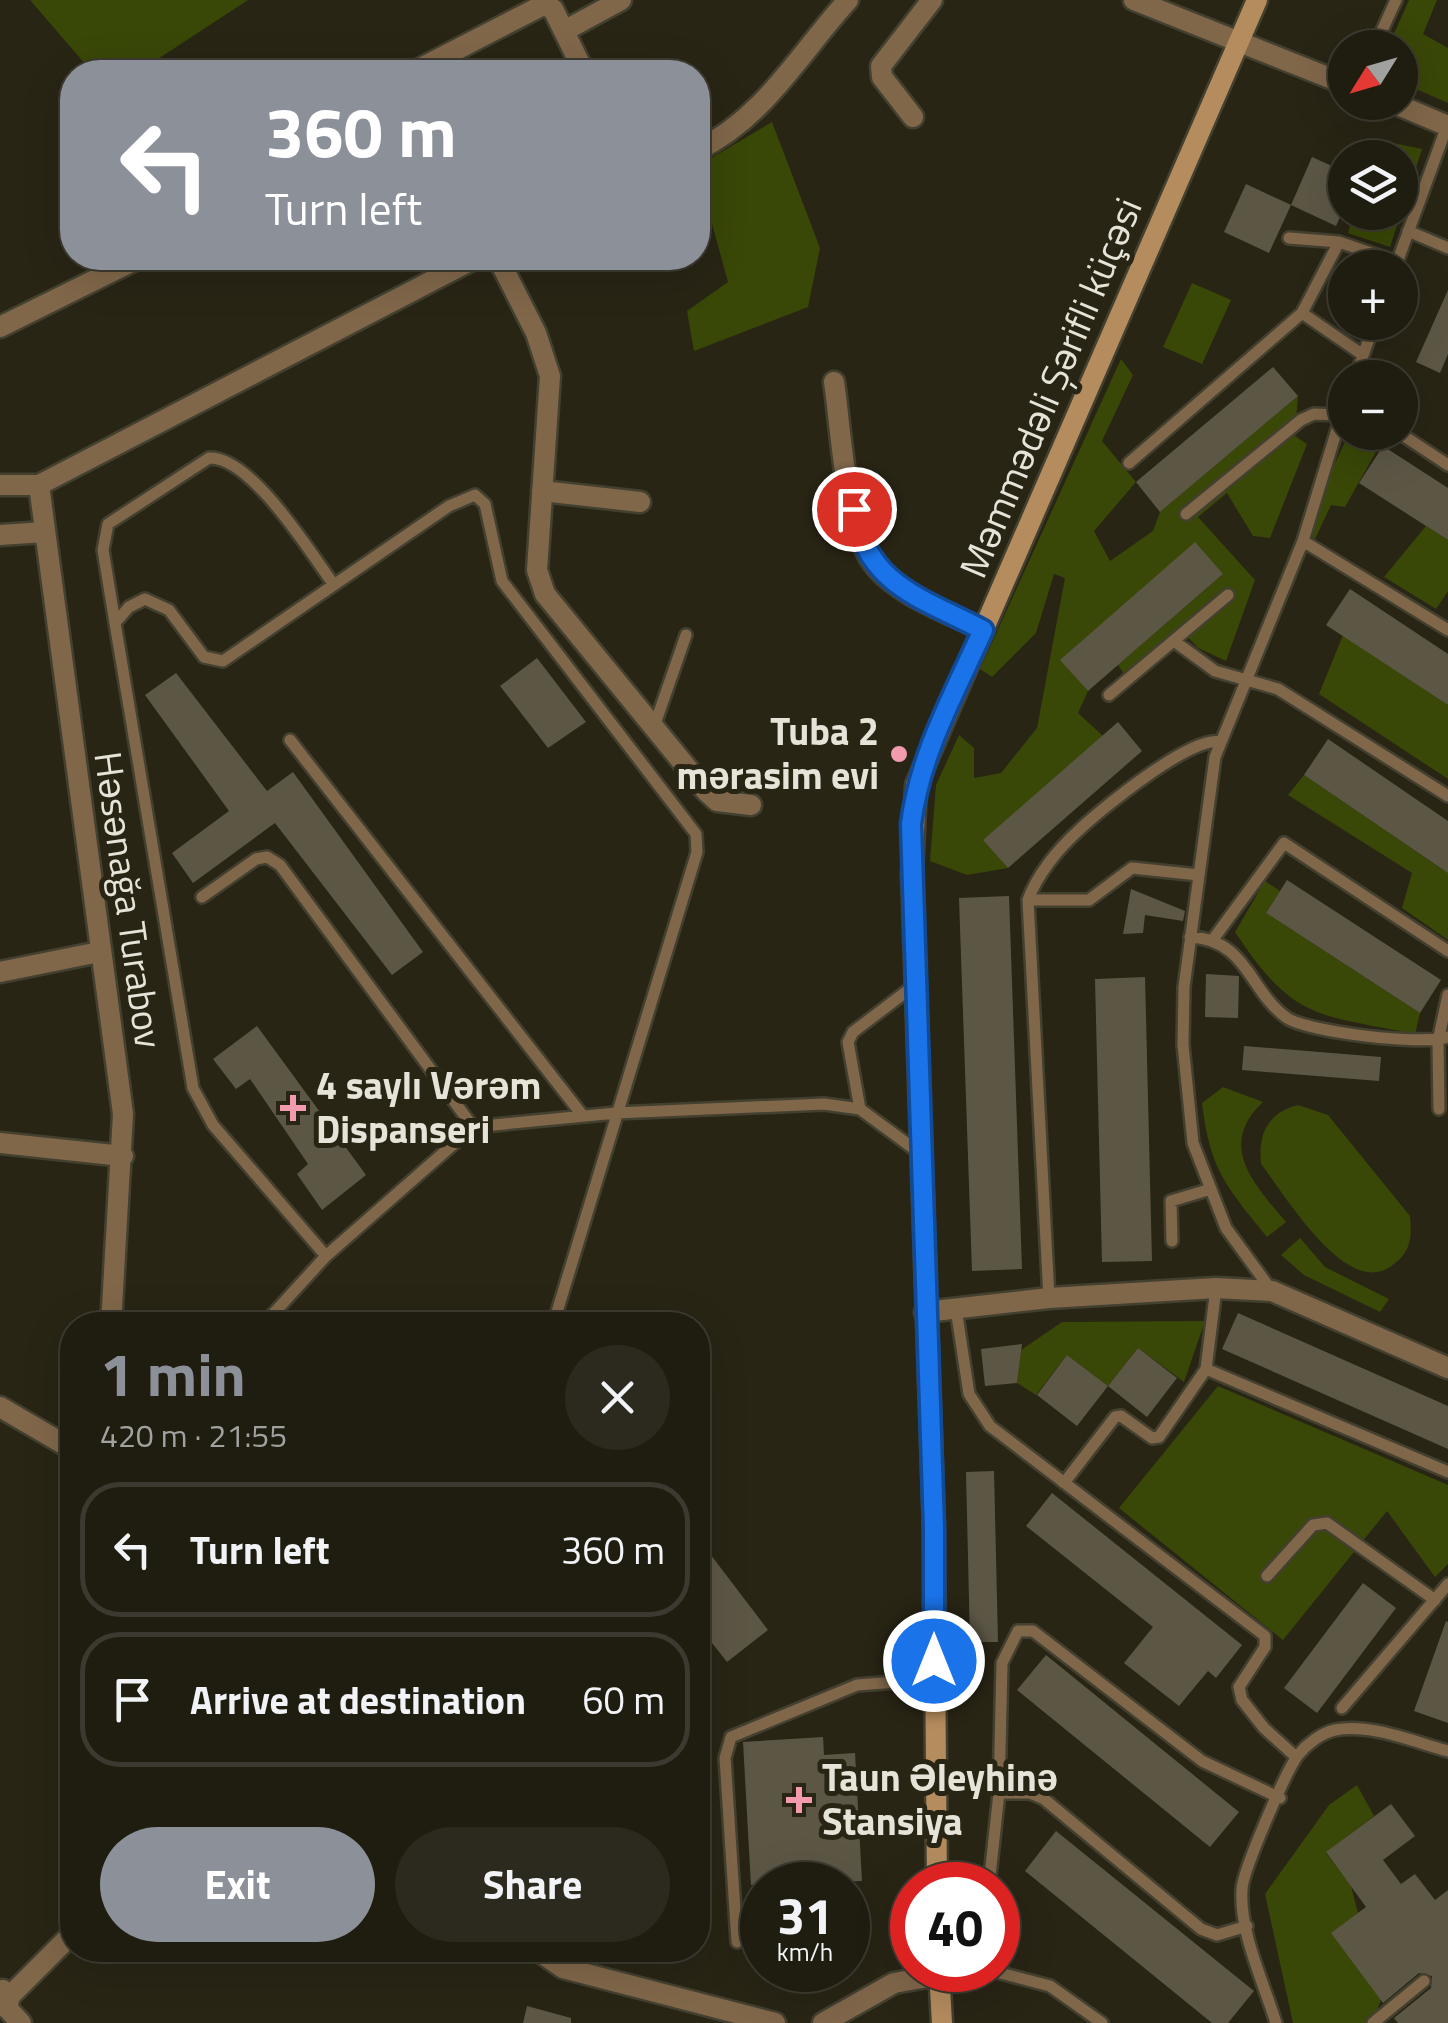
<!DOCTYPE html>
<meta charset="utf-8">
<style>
:root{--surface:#1f1c10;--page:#2c291e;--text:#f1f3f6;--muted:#a1a19f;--line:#3c3a30;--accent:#8c9099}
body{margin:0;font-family:"Titillium Web",sans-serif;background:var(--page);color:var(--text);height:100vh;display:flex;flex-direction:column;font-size:38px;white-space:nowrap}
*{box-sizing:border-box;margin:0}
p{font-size:32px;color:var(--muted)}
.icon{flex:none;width:55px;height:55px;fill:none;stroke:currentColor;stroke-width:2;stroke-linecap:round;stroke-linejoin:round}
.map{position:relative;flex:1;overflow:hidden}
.details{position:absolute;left:60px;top:1312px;width:650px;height:650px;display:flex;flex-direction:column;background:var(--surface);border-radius:40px;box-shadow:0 10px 40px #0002,0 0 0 2px var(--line)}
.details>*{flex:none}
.banner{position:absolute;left:60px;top:60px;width:650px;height:210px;border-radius:40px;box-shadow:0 10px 40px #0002,0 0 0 2px var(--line);background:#8c9099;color:#fff;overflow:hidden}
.needle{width:65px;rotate:233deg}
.fabs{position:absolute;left:1328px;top:30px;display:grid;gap:20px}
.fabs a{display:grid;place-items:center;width:90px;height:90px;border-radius:50%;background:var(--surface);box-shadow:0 10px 40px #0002,0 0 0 2px var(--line);font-size:50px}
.speed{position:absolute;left:740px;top:1862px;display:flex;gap:20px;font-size:50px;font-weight:700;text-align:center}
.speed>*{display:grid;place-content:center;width:130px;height:130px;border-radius:50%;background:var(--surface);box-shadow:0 10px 40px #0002,0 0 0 2px var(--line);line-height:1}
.speed small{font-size:25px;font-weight:400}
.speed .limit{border:15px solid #d22;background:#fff;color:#111}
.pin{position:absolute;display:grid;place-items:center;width:85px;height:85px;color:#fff;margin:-42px;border:5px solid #fff;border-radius:50%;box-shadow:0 2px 10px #0007}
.me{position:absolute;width:110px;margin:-55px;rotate:0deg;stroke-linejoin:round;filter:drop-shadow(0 0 8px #0008)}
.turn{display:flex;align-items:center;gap:35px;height:210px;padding:0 40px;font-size:45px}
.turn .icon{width:130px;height:130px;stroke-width:2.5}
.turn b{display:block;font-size:70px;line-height:85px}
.round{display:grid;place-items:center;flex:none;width:105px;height:105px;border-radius:52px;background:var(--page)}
.overview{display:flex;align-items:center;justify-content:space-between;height:170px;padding:0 40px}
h1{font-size:60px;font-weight:700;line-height:75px;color:var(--accent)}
.primary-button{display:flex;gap:20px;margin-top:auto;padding:20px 40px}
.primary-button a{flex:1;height:115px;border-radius:60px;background:var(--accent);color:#fff;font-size:40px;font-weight:700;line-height:115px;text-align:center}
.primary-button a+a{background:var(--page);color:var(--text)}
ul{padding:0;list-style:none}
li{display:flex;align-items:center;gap:30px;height:135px;margin:0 20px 15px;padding:0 20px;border:5px solid var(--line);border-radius:40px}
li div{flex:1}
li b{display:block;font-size:38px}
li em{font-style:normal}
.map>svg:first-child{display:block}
</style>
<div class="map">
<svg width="1448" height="2023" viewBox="0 0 1448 2023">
<rect width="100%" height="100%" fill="#292515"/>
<path fill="#394707" d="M30 0H248L138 72H92Z
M1409 0H1437L1423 34 1448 48V103L1400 82V48L1388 47Z
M772 122 820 248 808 307 694 351 687 311 728 282 708 209 698 210V166Z
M1378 140 1422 149 1390 247 1348 233 1354 213 1400 212V158L1372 157Z
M1192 283 1231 300 1202 364 1163 347Z
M1121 359 1133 375 1102 441 1136 482 1094 531 1110 561 1153 531 1160 512 1298 396 1295 436 1307 444 1270 538 1253 536 1227 493 1198 517 1255 580 1226 661 1198 648 1180 629 1124 674 1118 665 1222 575 1061 660 1088 691 1078 713 1103 736 984 840 1008 868 967 875 930 861 936 785 959 735 974 748V778L1001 773 1037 728 1065 578 1054 574 1036 633 992 677 980 669Z
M1349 433 1386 434 1345 507 1331 505 1315 539 1304 531Z
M1426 526 1448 540V591L1436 609 1384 577Z
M1343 635 1448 705V779L1319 694Z
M1304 775 1445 871 1448 868V940L1402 908 1412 873 1288 795Z
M1265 881 1280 891 1266 913 1420 1013 1415 1034C1316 1014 1294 1021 1235 932Z
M1223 1087 1263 1102C1216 1146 1255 1185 1286 1222L1267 1237C1226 1186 1210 1170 1202 1103Z
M1298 1105 1328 1115 1410 1216C1412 1237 1411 1251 1394 1264 1349 1303 1286 1196 1261 1164 1258 1134 1267 1113 1298 1105Z
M1300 1238 1325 1267 1389 1299 1380 1312 1304 1275 1281 1255Z
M1205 1321 1184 1382 1138 1348 1108 1386 1067 1355 1036 1395 1017 1383 1021 1350 1062 1322Z
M1218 1386 1448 1485V1564L1435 1577 1387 1511 1283 1640 1119 1508Z
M1357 1785 1374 1816 1326 1853 1351 1886 1358 1913 1381 2000 1372 2023H1293L1265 1894 1329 1805Z"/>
<path fill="#5c5745" d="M1312 157 1345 172V206L1336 226 1291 205Z
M1246 184 1291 205 1269 253 1224 232Z
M1448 290V354L1440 373 1416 362Z
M1273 367 1298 396 1160 512 1136 482Z
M1383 446 1448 488V540L1359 483Z
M1195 542 1223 574 1088 691 1060 660Z
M1350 589 1448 654V705L1326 625Z
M537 658 586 722 548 748 500 686Z
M176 673 267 791 293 772 423 952 392 975 275 823 193 883 172 853 229 811 145 695Z
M1118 722 1142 751 1008 868 983 840Z
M1328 739 1448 821V873L1304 775Z
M1287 880 1441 980 1420 1013 1266 913Z
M1131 889 1185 911 1183 921 1145 915 1143 933 1123 934Z
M1009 896 1022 1269 972 1271 959 898Z
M1206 974 1239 976 1238 1018 1205 1017Z
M1145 977 1152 1261 1102 1262 1095 979Z
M257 1026 366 1175 322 1210 297 1174 308 1164 250 1079 236 1089 213 1059Z
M1244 1046 1381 1057 1379 1081 1242 1070Z
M1238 1313 1448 1406V1449L1222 1349Z
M1022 1344 1017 1383 985 1386 981 1349Z
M1138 1348 1177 1378 1147 1417 1108 1386Z
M1067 1355 1108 1386 1077 1426 1037 1395Z
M994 1471 998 1642H970L966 1472Z
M1052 1493 1242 1645 1216 1678 1208 1671 1179 1706 1124 1663 1153 1627 1026 1526Z
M698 1538 768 1630 727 1662 701 1629 712 1621 698 1602Z
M1363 1583 1396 1608 1317 1713 1284 1688Z
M1446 1621 1448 1622V1723L1414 1711Z
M1046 1655 1239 1812 1210 1847 1017 1690Z
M823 1737 824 1755 855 1753 862 1881 751 1885 743 1742Z
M1391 1804 1415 1836 1383 1860 1401 1884 1415 1874 1435 1900 1448 1890V2023H1398L1394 2018 1431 1988 1432 1976 1419 1973 1383 2003 1331 1933 1366 1907 1326 1852Z
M1056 1831 1254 1991 1228 2023H1212L1025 1871Z
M527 2006 571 2018V2023H523Z"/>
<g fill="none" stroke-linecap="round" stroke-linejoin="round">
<defs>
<path id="lane" d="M1374 48 1396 0
M1408 231 1448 248
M1289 238 1339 242 1397 262
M1339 242 1302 313 1363 355
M1395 268 1447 126
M1355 378 1375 322
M1398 432 1448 465
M1129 463 1302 313
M1186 514 1301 420 1314 414 1341 415
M1303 541 1448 630
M115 623 103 550 108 524 209 458C251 456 310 552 334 585
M1174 641 1215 671 1278 689 1448 796
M1109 695 1228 595
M654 727 686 635
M290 740 583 1116
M202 897 256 859 267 857 280 865 473 1127
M1028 900H1089L1132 868 1199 875
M1190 937C1248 940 1248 990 1287 1018 1308 1032 1423 1046 1448 1037
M1214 938 1284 843 1448 951
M915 985 853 1032 848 1042 860 1109 921 1154
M1439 1109 1438 1041 1448 995
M1172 1241 1171 1201 1211 1189
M1272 1291 1226 1228 1193 1143 1183 1045 1184 987 1215 757 1303 541 1345 403
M1049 1298 1028 900C1037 875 1058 849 1078 831 1101 809 1192 735 1220 742
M956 1309 969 1394 990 1426 1265 1636V1647L1239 1687 1242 1700 1264 1728 1296 1757
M263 1325 326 1256
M553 1325 697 852 696 834 502 581 485 504 475 495 449 506 223 661 204 657 169 610 145 599 129 607 115 623 193 1088 213 1125 326 1256 473 1127 616 1113 824 1104 860 1109
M1206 1369 1448 1472
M1064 1483 1115 1417 1121 1416 1152 1438 1159 1437 1206 1369 1216 1288
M1267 1576 1313 1525 1327 1523 1435 1600
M1342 1708 1448 1584
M999 1793H1030L1044 1799 1201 1929 1217 1935 1247 1926
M989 1885 999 1793 1002 1663 1018 1631H1033L1202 1761 1280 1798
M737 1942 725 1758 731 1737 857 1685 935 1679
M989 1970 1050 1986 1102 2023
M939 1975 964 1970
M1276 2023C1264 1983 1239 1932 1242 1889 1243 1870 1286 1771 1298 1755 1307 1744 1321 1733 1335 1730 1370 1723 1414 1742 1448 1751
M1373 2023 1424 1981"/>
<path id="street" d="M1134 0 1345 84
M564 31 621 0
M423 67 543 5 553 9 584 72
M1391 102 1448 126
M913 117 882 77 881 66 932 0
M698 150C765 117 799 54 848 0
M498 258 536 333 550 376 537 570 545 594 706 791 717 801 751 805
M0 327 139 258
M834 382C842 434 844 529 877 568 901 596 950 613 983 630
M0 485H39L476 258
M39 485 123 1114 111 1325
M542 491 640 502
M0 535 44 532
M0 972 99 952
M0 1143 123 1156
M925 1312 1049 1298 1216 1288 1272 1291 1448 1368
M0 1407 72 1449
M537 1950 563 1968 775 2023
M3 1990 10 1996 7 2008 21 2023
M10 1996 72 1934
M823 2023 894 1983 939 1975"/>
<path id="secondary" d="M937 1885 934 1528 912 874 916 785 1257 0
M939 1970 942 2023"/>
</defs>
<use href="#lane" stroke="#434030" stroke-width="16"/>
<use href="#street" stroke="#434030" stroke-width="25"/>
<use href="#secondary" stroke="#434030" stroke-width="25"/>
<use href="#lane" stroke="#80674a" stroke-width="11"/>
<use href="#street" stroke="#80674a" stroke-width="20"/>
<use href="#secondary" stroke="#b48c5e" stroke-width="20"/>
</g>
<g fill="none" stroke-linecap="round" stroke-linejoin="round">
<defs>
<path id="route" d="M854 509C866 585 922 598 983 630 954 694 920 754 911 824L934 1528V1661"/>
</defs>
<use href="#route" stroke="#114b97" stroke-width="25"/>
<use href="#route" stroke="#1a73e8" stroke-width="18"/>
</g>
<g fill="#f29aae" stroke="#292515" stroke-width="4">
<circle cx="899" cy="754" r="10"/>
<path d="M288 1093h10v10h10v10h-10v10h-10v-10h-10v-10h10z"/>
<path d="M794 1785h10v10h10v10h-10v10h-10v-10h-10v-10h10z"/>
</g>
<g text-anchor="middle" stroke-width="10" stroke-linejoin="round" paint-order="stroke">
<g font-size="38" fill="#e6e4d9" stroke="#292515">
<text transform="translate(1051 388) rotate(-67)" y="13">Məmmədəli Şərifli küçəsi</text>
<text transform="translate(128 900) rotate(82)" y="13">Həsənağa Turabov</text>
</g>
<g font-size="38" font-weight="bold" fill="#e6e4d9" stroke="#292515" text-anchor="start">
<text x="879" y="745" text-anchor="end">Tuba 2<tspan x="879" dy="44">mərasim evi</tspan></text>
<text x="316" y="1099">4 saylı Vərəm<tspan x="316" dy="44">Dispanseri</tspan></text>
<text x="822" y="1791">Taun Əleyhinə<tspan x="822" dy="44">Stansiya</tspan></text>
</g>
</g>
</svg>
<div class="fabs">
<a><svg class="needle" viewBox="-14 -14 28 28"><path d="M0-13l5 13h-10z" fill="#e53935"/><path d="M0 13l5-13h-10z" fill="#a1a19f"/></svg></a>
<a><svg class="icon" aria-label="layers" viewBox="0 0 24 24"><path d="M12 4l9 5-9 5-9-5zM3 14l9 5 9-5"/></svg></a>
<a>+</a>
<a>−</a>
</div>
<div class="speed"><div>31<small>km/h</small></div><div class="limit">40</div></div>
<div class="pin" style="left:854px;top:509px;background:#d93025"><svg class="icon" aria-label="arrive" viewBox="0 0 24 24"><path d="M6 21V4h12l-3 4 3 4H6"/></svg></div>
<svg class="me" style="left:934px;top:1661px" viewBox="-20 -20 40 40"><circle r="17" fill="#1a73e8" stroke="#fff" stroke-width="3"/><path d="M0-11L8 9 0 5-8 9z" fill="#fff"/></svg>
<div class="banner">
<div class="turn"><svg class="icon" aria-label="left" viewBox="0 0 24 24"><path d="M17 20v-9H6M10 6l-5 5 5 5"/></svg><div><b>360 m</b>Turn left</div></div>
</div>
<section class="details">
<div class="overview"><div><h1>1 min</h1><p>420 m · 21:55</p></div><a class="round"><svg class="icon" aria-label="close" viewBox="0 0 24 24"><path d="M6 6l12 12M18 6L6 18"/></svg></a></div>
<ul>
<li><svg class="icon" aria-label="left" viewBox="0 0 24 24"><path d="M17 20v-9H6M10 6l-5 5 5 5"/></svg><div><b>Turn left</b></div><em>360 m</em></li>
<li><svg class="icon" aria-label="arrive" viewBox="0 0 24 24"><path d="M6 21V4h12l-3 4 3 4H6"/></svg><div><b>Arrive at destination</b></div><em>60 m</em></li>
</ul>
<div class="primary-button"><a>Exit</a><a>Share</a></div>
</section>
</div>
